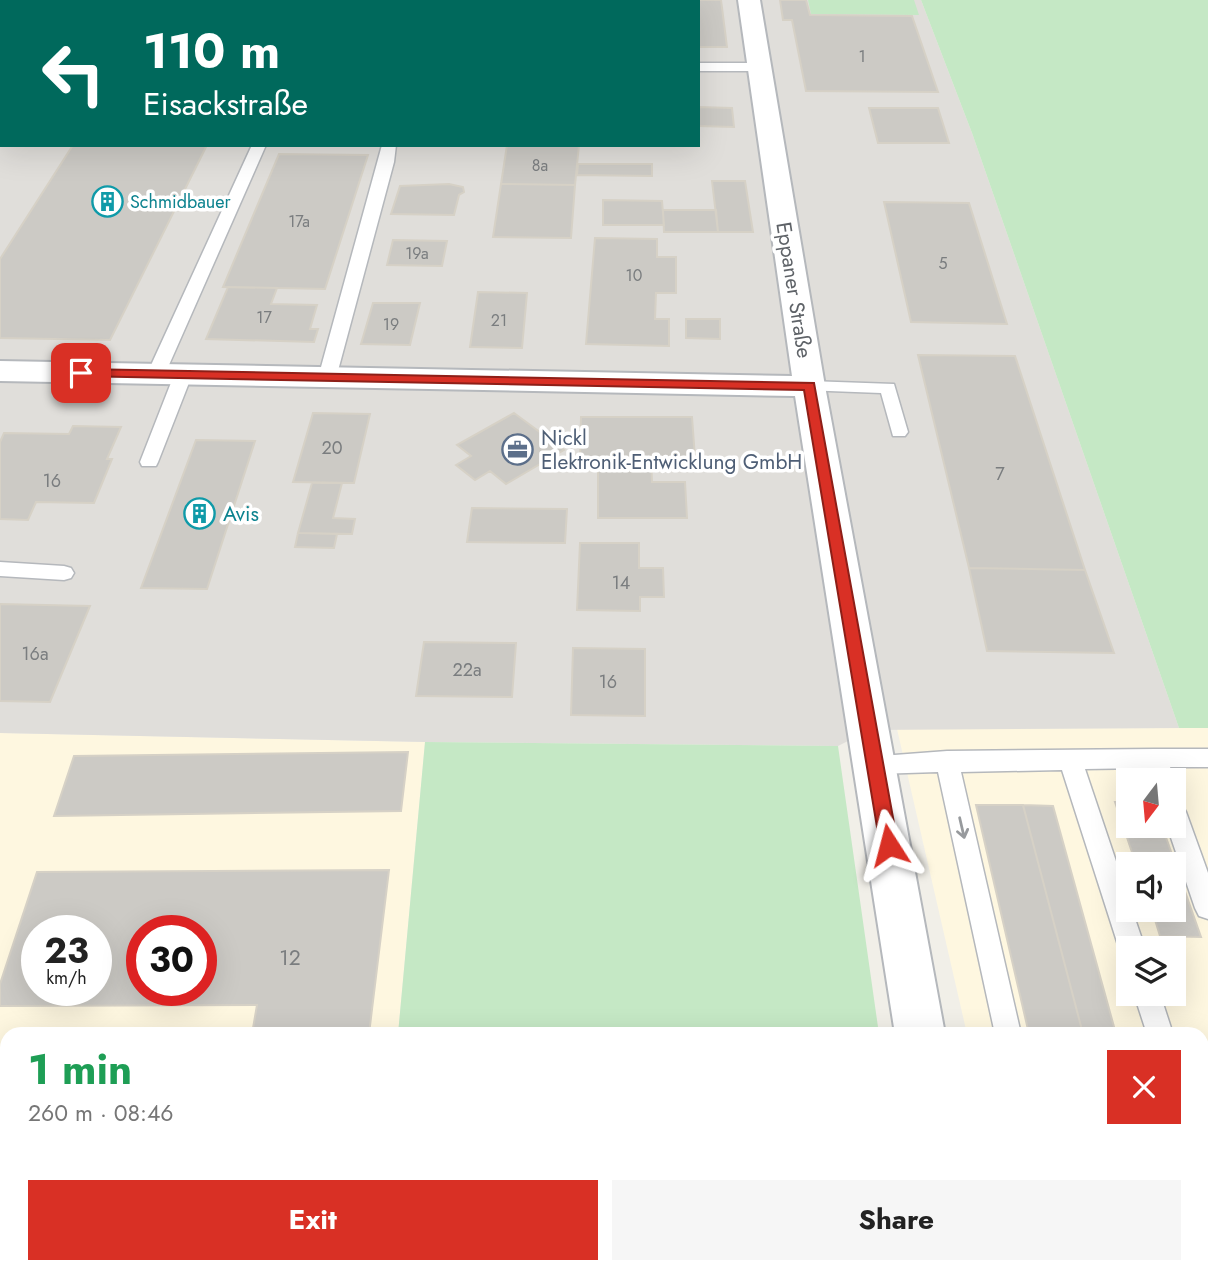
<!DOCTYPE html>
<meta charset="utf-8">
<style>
:root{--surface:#fff;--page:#f6f6f6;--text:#222;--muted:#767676;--accent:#d93025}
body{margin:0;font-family:Jost,sans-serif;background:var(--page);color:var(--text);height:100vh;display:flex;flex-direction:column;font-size:26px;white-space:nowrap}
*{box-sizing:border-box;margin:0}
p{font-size:23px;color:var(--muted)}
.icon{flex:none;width:38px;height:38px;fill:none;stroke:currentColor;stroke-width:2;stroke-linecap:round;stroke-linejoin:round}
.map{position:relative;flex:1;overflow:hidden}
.panel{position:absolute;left:0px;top:1027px;width:1209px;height:247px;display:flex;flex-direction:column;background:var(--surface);border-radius:21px 21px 0 0;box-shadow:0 7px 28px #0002}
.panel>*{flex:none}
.hud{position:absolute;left:0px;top:0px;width:700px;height:147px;box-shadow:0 7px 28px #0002;background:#00695c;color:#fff;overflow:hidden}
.needle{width:46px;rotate:196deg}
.tools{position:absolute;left:1116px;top:768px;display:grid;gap:14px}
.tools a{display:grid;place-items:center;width:70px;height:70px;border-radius:0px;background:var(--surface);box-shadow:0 7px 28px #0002;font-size:35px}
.speed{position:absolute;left:21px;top:915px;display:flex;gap:14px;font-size:35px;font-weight:700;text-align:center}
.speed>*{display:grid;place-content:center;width:91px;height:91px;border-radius:50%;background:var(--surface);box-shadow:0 7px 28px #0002;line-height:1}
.speed small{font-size:18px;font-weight:400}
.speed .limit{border:10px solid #d22;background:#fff;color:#111}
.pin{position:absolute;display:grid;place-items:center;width:60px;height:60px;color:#fff;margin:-30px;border-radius:14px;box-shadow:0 4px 10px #0006}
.me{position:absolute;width:77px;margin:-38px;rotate:351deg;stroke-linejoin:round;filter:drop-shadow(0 0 5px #0008)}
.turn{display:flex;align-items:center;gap:24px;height:147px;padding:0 28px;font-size:32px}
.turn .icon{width:91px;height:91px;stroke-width:2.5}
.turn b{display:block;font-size:49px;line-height:60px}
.round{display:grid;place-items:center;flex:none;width:74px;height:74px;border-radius:0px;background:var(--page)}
.headline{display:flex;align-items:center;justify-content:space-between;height:119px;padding:0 28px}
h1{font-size:42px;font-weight:700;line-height:52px;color:#1e9e55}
.button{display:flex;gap:14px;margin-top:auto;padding:14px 28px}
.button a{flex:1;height:80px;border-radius:0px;background:var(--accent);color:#fff;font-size:28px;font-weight:700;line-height:80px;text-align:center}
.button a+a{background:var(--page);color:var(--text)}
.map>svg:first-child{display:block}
</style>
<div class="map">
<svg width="1208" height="1273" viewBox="0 0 1208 1273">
<rect width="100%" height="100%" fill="#f1efe8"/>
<path fill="#fef7e0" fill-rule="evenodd" d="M1208 728V1234L1202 1236V1034H967L897 729ZM1129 780H1174V826H1129ZM1129 864H1174V910H1129ZM1129 948H1174V994H1129Z
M0 733 425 742 398 1034H7V1254L0 1255ZM37 931H96V990H37ZM142 931H201V990H142Z"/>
<path fill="#e0deda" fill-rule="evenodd" d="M0 0H921L972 133 1179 728 870 730 838 746 425 742 0 733ZM2 2H698V145H2Z"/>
<path fill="#c5e8c5" d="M808 0H914L919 15 811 14Z
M921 0H1208V728H1179L972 133Z
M425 742 838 746 879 1034H398Z"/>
<path fill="#cccac5" stroke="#d6d1c6" stroke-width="2" fill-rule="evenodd" d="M5 0H294L4 2Z
M529 0H629V2H529Z
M629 0H721L727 47H698V2Z
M780 0H806L810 15 912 16 938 92 806 91 792 20H783Z
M698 107 732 108 734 127 698 126Z
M869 108H938L949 143H878Z
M73 145H207L110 340 0 338V259Z
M507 145H579L575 185 501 184Z
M279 154 368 155 325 289 223 287Z
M578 164H652V176L577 175Z
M712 181H745L753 232H718Z
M449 184 463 187 464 192 459 195 454 215 391 214 400 186Z
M501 184 575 185 571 238 493 237Z
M603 200 662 201 664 225H603Z
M884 202 969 203 1007 324 911 322Z
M663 210H716L718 232H664Z
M595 238 657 239V257H676V293H656L655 319H669V346L586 344Z
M393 240 447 241 442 266 387 265Z
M228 287 277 288 271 304 317 305 310 329H318L314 342 206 339Z
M478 292 527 293 522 348 470 347Z
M373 303H420L410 345 361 344Z
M686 319H720V339L686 338Z
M918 355 1015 356 1085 570 969 568Z
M313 413 370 414 354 483 293 482Z
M514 413 564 450 506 484 490 471 475 480 456 465 471 456 457 445Z
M581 417H692L695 458 580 457Z
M73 426 121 427 107 459H112L94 503 36 502 28 520 0 519V442L4 433 69 434Z
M196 440 255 441 207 589 141 588Z
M598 457 651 458 652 482H685L687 518H598Z
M312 483H342L333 518 355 519 352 534 298 533Z
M472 508 567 509 565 543 467 542Z
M298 533 337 534 334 548 295 547Z
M580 543H639V568H663L664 597H640V611L577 610Z
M969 568 1085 570 1114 653 987 651Z
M0 604 90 606 50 702 0 701Z
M424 642 516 643 512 697 416 696Z
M573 648 645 649V716L571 715Z
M408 752 401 811 54 816 74 756Z
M1115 802H1129V826H1162L1201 937 1160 936 1152 910H1174V864H1136Z
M976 805H1023L1083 1034H1029Z
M1023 805 1053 806 1116 1034H1083Z
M389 870 369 1034H252L257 1005 0 1006V984L37 872ZM37 931H96V990H37ZM142 931H201V990H142Z"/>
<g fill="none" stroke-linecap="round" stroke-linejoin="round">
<defs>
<path id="lane" d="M371 0H383L370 2Z
M0 25H2V33H0Z
M698 63H759L765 67 759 71H698Z
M0 82H2V90H0Z
M252 145H266L165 374 162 378H150L147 374Z
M382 145H396L394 162 336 378 327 383 318 378Z
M183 370 192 375 158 462 156 466H142L140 462 174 375Z
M809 381 894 384 908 432 905 436H893L881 393 803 390 800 386 803 382Z
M0 562 64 566 71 568 74 573 71 578 64 580 0 576Z
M1155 749H1208V767H1170L1175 780 1174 781 1152 780 1147 768 1085 769 1129 900V910H1132L1145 948H1129V959L1123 956 1119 948 1062 770 961 772 1021 1034H995L938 772 876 774 868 771 865 764 868 757 947 751Z
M1174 802 1182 805 1186 812 1208 873V919L1199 916 1195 908 1167 826H1174Z
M1134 994H1160L1173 1034H1147Z"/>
<path id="street" d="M738 0H760L825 386 945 1034H895L795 396 0 381V361L792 376Z
M931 1267H987L988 1273H932Z"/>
</defs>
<use href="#lane" stroke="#b5b8bc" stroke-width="3"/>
<use href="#street" stroke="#b5b8bc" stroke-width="4"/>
<use href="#lane" fill="#fff" fill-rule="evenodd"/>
<use href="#street" fill="#fff" fill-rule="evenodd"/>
</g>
<defs><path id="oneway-shaft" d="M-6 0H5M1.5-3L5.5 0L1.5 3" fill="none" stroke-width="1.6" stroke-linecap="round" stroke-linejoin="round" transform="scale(1.75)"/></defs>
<use stroke="#979a9d" href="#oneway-shaft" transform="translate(962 828) rotate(77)"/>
<path fill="#d93025" stroke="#8d1f18" stroke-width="2" d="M81 369 814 383 898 845 895 851 889 853 883 851 880 845 804 390 76 376V370Z"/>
<defs>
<symbol id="building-ring" viewBox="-11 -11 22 22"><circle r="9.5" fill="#fff" stroke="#0f9aa8" stroke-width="1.5"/><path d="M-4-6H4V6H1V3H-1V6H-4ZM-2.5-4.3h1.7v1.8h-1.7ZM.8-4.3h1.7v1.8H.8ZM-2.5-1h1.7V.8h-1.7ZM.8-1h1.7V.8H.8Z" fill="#0f9aa8"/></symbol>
<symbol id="office-ring" viewBox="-11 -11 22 22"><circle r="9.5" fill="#fff" stroke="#5c6f8a" stroke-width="1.5"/><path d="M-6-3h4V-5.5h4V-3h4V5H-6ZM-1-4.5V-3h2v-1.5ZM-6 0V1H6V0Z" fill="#5c6f8a"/></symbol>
</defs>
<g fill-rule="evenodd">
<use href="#building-ring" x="90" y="184" width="35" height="35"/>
<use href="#office-ring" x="500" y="432" width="35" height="35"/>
<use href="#building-ring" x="182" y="496" width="35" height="35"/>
</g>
<g text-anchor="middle" stroke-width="7" stroke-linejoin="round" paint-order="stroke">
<g font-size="16" fill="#7a7d7f">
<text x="862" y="62">1</text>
<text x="540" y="171">8a</text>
<text x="299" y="227">17a</text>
<text x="417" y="259">19a</text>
<text x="943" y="269">5</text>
<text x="634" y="281">10</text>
<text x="264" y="323">17</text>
<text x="499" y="326">21</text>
<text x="391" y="330">19</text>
</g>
<g font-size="18" fill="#0d838f" stroke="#fff" text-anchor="start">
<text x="130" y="208">Schmidbauer</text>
</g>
<g font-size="18" fill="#7a7d7f">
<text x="332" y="454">20</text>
<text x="1000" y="480">7</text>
<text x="52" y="487">16</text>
<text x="621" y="589">14</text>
<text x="35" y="660">16a</text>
<text x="467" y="676">22a</text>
<text x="608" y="688">16</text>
</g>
<g font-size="21" fill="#5f6368" stroke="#fff">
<text transform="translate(794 290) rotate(81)" y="7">Eppaner Straße</text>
</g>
<g font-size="21" fill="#4e5e75" stroke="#fff" text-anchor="start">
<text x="541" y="445">Nickl<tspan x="541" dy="24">Elektronik-Entwicklung GmbH</tspan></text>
</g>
<g font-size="21" fill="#0d838f" stroke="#fff" text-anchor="start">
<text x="223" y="521">Avis</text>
</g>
<g font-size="21" fill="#7a7d7f">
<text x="290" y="965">12</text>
</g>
</g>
</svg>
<div class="tools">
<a><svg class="needle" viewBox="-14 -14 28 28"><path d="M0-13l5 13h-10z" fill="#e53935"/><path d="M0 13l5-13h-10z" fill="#767676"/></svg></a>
<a><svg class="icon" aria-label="sound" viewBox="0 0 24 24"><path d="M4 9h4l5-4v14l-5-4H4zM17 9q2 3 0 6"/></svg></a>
<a><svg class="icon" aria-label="layers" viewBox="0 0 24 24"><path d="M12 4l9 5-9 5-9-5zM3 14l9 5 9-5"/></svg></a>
</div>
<div class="speed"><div>23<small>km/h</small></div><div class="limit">30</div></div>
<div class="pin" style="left:81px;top:373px;background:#d93025"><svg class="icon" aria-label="arrive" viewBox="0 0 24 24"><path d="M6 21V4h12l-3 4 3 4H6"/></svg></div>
<svg class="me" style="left:889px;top:845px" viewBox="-20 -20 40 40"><path d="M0-17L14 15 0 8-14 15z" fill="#d93025" stroke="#fff" stroke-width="4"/></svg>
<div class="hud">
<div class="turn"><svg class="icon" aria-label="left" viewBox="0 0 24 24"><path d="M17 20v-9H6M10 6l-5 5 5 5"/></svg><div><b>110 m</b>Eisackstraße</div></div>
</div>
<section class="panel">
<div class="headline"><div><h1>1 min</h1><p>260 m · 08:46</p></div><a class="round" style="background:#d93025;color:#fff"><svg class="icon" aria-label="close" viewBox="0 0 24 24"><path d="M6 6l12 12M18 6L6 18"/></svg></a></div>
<div class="button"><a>Exit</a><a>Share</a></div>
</section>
</div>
